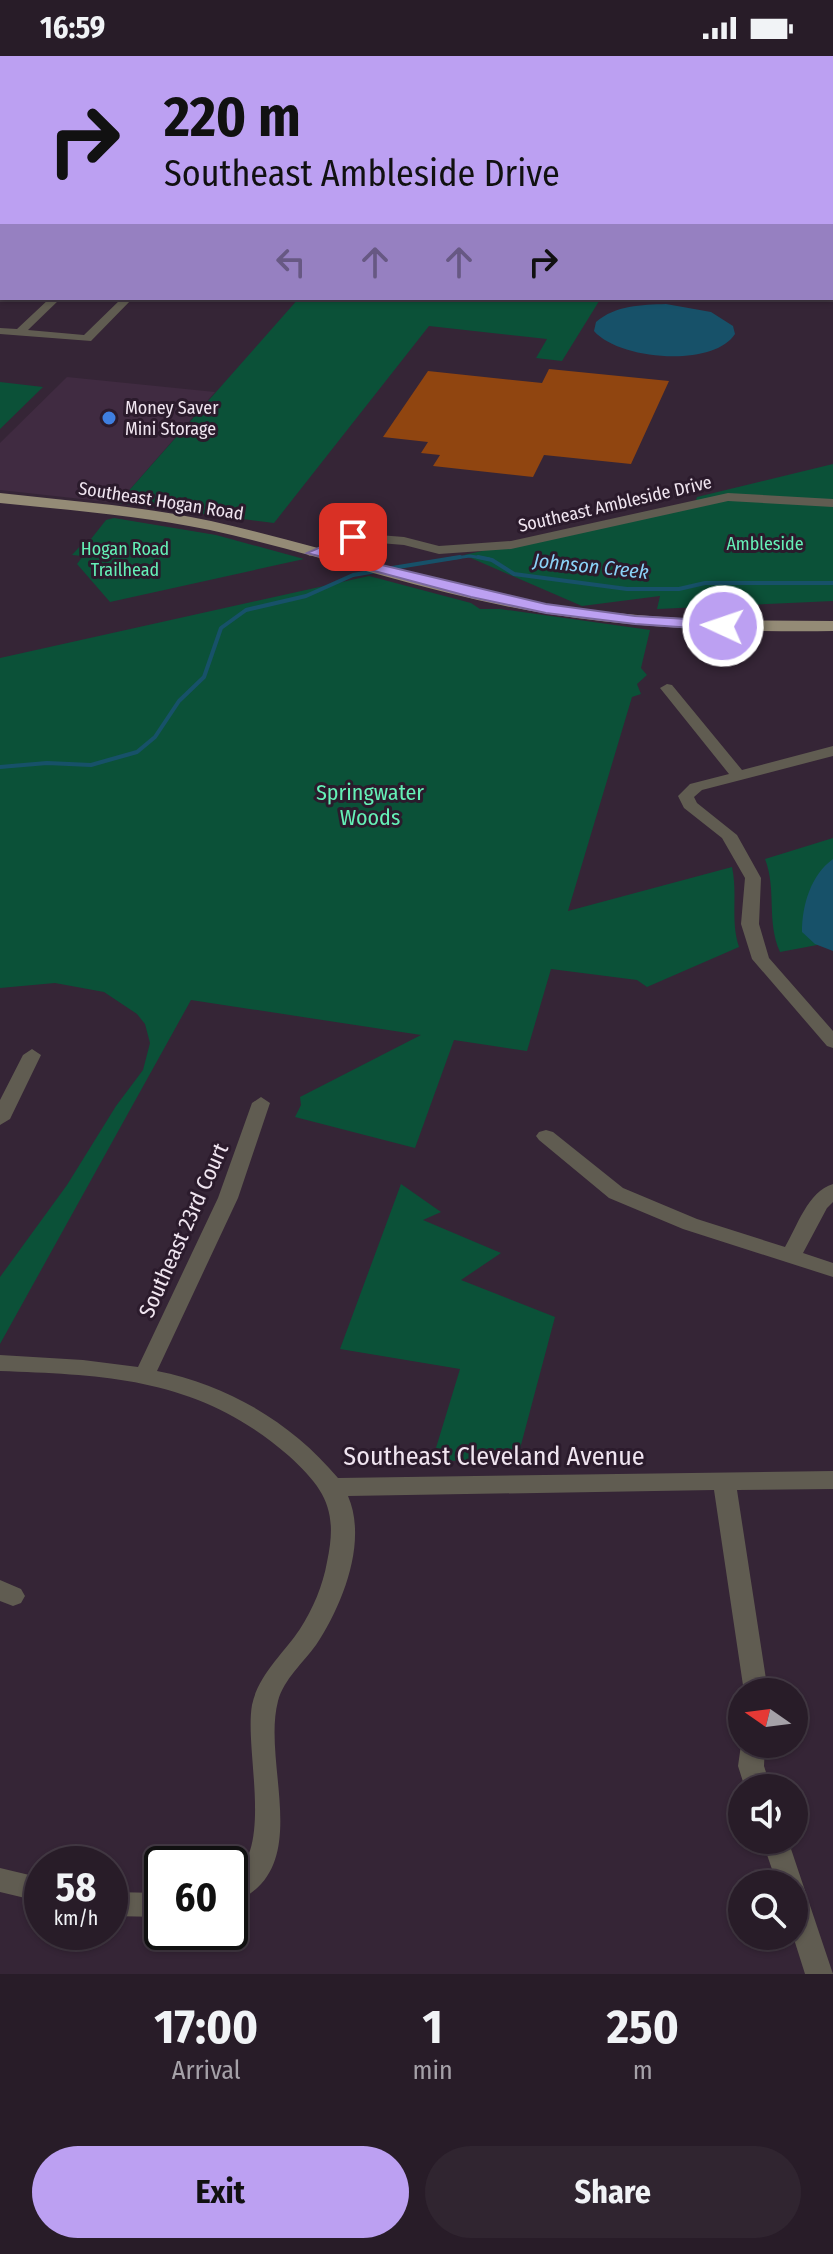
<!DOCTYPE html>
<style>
:root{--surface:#281c28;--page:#302530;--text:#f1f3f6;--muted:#a5a1a8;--line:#443a45;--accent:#bca0f2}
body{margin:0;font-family:"Fira Sans Condensed",sans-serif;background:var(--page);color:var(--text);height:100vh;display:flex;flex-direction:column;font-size:30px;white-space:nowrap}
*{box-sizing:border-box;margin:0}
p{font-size:26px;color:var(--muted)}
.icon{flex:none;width:44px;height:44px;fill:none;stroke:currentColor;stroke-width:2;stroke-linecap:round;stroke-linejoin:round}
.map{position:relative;height:1918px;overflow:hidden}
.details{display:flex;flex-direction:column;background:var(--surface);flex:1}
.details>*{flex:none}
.top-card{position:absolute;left:0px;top:0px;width:834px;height:244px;box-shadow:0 2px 6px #0004,0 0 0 2px var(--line);background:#bca0f2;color:#111;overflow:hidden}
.needle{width:52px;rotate:284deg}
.buttons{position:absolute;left:728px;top:1622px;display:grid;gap:16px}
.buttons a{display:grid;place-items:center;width:80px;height:80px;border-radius:50%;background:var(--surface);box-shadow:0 2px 6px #0004,0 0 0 2px var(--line);font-size:40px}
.speed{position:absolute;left:24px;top:1790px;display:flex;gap:16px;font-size:40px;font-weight:700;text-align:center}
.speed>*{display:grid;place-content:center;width:104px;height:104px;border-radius:50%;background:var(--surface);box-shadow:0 2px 6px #0004,0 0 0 2px var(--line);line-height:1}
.speed small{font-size:20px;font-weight:400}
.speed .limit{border:4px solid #111;border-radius:12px;background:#fff;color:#111}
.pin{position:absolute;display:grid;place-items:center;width:68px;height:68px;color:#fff;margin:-34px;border-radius:16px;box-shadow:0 4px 12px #0006}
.me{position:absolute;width:88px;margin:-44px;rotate:273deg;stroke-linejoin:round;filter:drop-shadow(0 0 6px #0008)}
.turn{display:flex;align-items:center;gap:28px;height:168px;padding:0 32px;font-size:36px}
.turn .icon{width:104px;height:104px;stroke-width:2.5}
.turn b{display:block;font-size:56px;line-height:68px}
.lanes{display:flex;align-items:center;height:76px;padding:0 32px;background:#0003;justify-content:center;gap:40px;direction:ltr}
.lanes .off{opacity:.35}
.eta{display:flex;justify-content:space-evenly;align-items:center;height:136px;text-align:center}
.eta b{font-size:48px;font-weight:700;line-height:56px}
.cta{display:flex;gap:16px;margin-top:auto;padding:16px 32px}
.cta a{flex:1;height:92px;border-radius:48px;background:var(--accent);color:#111;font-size:32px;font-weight:700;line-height:92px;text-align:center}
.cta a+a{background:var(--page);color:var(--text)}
.status{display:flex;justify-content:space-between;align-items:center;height:56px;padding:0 40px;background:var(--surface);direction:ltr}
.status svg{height:22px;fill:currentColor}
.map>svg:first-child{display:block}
</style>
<div class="status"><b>16:59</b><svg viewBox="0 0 49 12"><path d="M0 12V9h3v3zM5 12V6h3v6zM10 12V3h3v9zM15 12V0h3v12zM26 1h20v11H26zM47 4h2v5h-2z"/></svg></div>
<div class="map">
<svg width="833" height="1918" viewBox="0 0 833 1918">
<rect width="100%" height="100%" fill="#352536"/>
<path fill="#402b41" d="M67 321 215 336 118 447 0 434V387Z"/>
<path fill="#0b5138" d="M299 242H601L562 305 536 302 547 283 429 270 274 467 118 447Z
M0 326 43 331 0 373Z
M833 408V545L657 553 660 540 582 550 464 499 695 447 697 441Z
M114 462 216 479 304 503 110 546 77 508 83 500 72 499 82 488H87L106 464Z
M369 520 471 547 480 553H500L650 574 641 612 647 619 637 628 641 638 632 641 568 855 732 811C738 839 730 864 739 891L647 931 637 924 551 913 527 995 454 984 415 1092 295 1061 301 1049 300 1041 421 979 191 944 0 1288V1221L67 1129 116 1050 143 1014 150 987 145 968 137 958 104 936 55 927 0 932V602Z
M833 782V886L780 896C766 865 777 834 765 803Z
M401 1128 441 1156 423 1164 501 1197 461 1224 555 1261 517 1404 432 1405 460 1313 340 1293Z"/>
<path fill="#175169" d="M666 248 711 256 733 270 735 278C713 312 619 304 594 275L596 266C616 249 641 249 666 248Z
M833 803V895L815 888 802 876C802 849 811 819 833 803Z"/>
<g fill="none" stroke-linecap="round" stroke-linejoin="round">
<path stroke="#175169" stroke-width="3" d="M447 503 470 500 489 503"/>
<path stroke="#175169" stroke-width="4" d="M478 501 492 504 514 518 627 533H679L705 527H833
M386 513 460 501
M0 711 47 707 91 709 137 696 155 681 179 645 204 621 221 572 246 554 306 540 353 519 376 515"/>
</g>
<path fill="#904510" d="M549 313 669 325 631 408 544 399 533 421 433 410 440 399 421 397 428 386 383 381 428 315 542 327Z"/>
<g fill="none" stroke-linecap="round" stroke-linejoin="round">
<path fill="#605c51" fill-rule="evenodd" d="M264 0H279L281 2H266Z
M766 0H801L803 2H768Z
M809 0H817V2H809Z
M0 6H2V10H0Z
M0 29H2V35H0Z
M0 57H2V63H0Z
M832 64H833V70H832Z
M0 154H2V160H0Z
M0 183H2L0 190Z
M0 228H2V234H0Z
M50 242H61L28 274 84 279 122 242H133L91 285 0 278V272L17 273Z
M728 437 833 443V451L728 445 511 493 439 498 404 489 355 485 319 500H309L307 497 353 477 404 481 439 490 511 485Z
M667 628 672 629 742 714 833 690V700L702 734 694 741 697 747 737 779 761 822 759 868 769 902 833 975V992L827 990 752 903 741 868 745 822 722 782 684 752 678 740 690 728 729 718 660 632Z
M32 993 41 999 10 1063 0 1069V1044L23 999Z
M261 1041 270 1047 238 1142 157 1315C228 1329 292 1367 338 1422L833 1415V1433L737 1434 768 1636H744L714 1434 348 1440C368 1486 342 1550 316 1589 303 1607 284 1623 278 1645 261 1710 317 1816 230 1848V1822C275 1796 244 1694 252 1649 258 1619 284 1597 300 1573 313 1553 323 1529 327 1506 338 1455 326 1434 289 1400 201 1323 111 1319 0 1315V1299L83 1304 138 1311 218 1142 252 1047Z
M546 1074 553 1076 623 1132 697 1163 785 1191C797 1171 808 1135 833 1128V1146L827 1152 803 1197 833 1207V1221L683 1173 609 1142 539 1084 536 1080 539 1076Z
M0 1524 21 1533 25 1540 21 1547 13 1550 0 1545Z
M742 1682V1688H765L764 1710 771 1732H745L738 1710Z
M762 1784H788L833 1918H805L793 1880 794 1828H777Z
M0 1812 42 1822V1846L0 1836Z
M110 1836 162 1837V1861L110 1860Z"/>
<path fill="#948b76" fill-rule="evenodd" d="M0 437C70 445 142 450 211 465 324 490 434 529 548 548 642 564 738 565 833 565V575C738 576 643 573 550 558 434 540 324 499 210 474 141 460 70 454 0 447Z"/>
</g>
<path fill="#bca0f2" stroke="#7a689d" stroke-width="2" d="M353 477 360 481 358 484 327 496 546 548 635 560 723 565 730 570 723 574 635 568 546 557 471 541 307 497Z"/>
<circle fill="#3f7fe0" stroke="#2b1b2c" stroke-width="3" cx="109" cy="362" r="8"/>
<g text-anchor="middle" stroke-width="6" stroke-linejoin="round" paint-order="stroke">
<g font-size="18" fill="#f0e5f0" stroke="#2b1b2c" text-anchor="start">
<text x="125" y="358">Money Saver<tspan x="125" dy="21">Mini Storage</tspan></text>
</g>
<g font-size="18" fill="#f0e5f0" stroke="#2b1b2c">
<text transform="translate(161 445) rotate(9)" y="6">Southeast Hogan Road</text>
<text transform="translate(615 448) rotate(-13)" y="6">Southeast Ambleside Drive</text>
</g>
<g font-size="18" fill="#65f1b7" stroke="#2b1b2c">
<text x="765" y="494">Ambleside</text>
<text x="125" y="499">Hogan Road<tspan x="125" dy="21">Trailhead</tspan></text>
</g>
<g font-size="20" font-style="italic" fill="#8ad2f7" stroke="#2b1b2c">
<text transform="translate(591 510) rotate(6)" y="7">Johnson Creek</text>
</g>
<g font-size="22" fill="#65f1b7" stroke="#2b1b2c">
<text x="370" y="744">Springwater<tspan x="370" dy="25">Woods</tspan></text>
</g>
<g font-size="22" fill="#f0e5f0" stroke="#2b1b2c">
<text transform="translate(183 1174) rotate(-66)" y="8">Southeast 23rd Court</text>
</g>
<g font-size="26" fill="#f0e5f0" stroke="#2b1b2c">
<text x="494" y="1409">Southeast Cleveland Avenue</text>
</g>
</g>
</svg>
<div class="buttons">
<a><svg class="needle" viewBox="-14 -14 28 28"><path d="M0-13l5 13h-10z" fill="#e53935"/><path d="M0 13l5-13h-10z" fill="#a5a1a8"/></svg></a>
<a><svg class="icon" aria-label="sound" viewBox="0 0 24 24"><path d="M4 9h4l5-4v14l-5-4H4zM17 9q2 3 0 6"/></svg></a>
<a><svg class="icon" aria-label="search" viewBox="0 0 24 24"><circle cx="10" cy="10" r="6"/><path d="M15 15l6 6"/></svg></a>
</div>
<div class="speed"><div>58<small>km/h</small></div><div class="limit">60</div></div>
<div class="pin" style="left:353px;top:481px;background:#d93025"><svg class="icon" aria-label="arrive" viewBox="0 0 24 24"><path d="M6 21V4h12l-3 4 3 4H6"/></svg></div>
<svg class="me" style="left:723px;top:570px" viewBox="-20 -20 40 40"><circle r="17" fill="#bca0f2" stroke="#fff" stroke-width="3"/><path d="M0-11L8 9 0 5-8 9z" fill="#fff"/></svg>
<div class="top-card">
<div class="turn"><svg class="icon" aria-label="right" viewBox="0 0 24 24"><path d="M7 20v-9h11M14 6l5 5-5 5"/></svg><div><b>220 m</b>Southeast Ambleside Drive</div></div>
<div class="lanes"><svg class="icon off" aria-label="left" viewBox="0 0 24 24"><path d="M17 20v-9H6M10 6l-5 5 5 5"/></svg><svg class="icon off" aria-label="ahead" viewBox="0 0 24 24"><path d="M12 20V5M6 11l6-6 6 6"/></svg><svg class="icon off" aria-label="ahead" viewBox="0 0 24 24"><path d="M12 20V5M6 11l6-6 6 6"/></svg><svg class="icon" aria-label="right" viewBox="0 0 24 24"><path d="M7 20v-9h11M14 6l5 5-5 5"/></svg></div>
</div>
</div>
<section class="details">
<div class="eta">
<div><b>17:00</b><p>Arrival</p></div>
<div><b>1</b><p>min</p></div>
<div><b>250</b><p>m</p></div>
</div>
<div class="cta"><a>Exit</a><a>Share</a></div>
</section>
